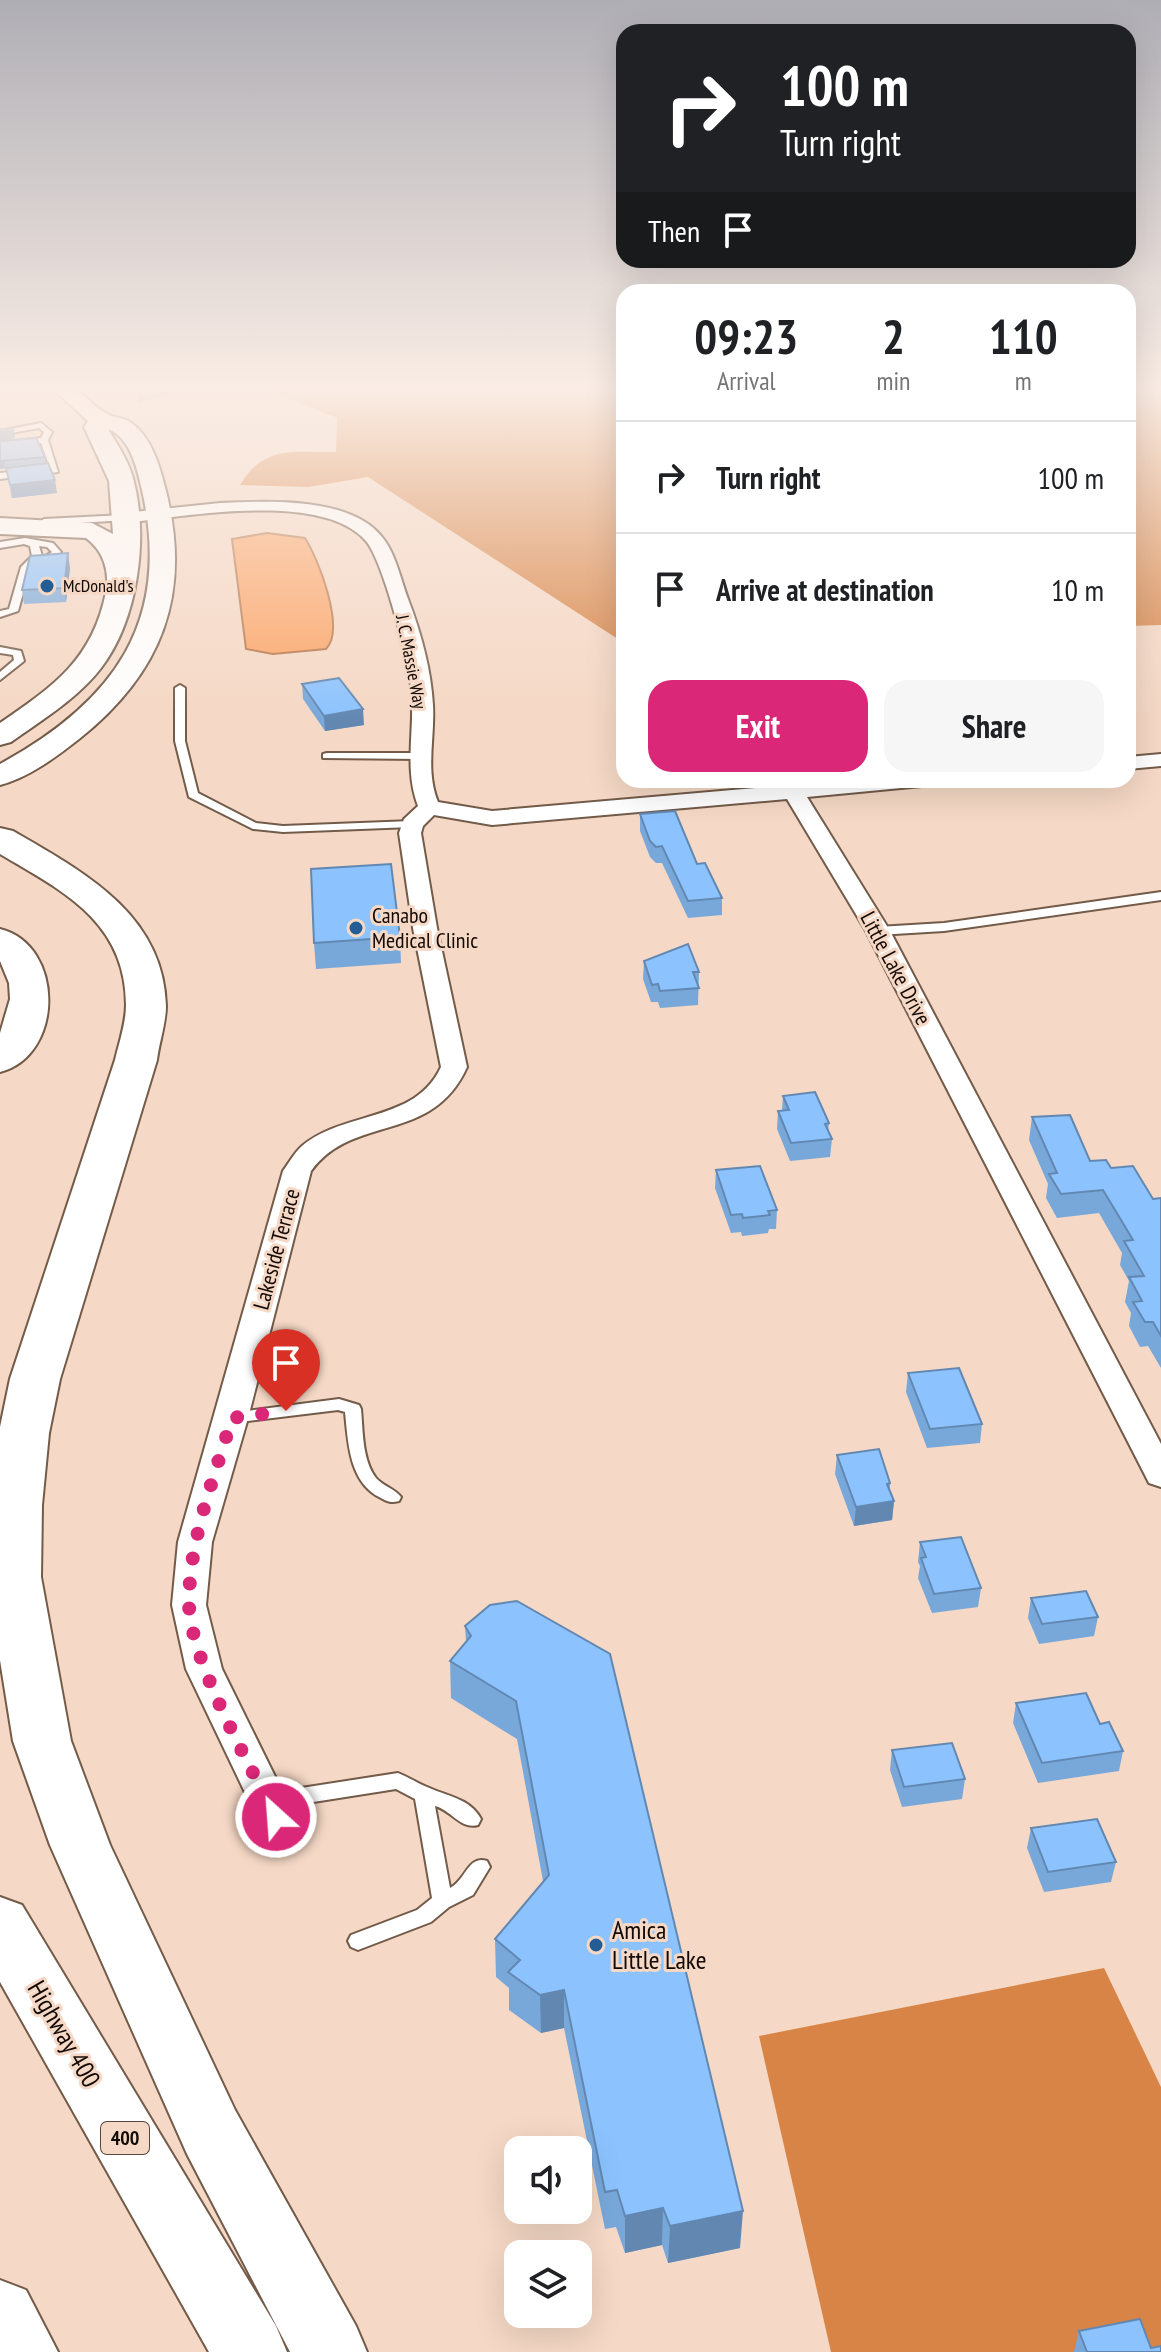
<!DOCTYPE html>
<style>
:root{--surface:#fff;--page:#f6f6f6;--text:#202124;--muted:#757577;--line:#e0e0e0;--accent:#db2777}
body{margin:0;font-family:"PT Sans Narrow",sans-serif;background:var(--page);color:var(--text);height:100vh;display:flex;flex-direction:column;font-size:30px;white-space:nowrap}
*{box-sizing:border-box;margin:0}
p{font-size:26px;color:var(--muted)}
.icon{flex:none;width:44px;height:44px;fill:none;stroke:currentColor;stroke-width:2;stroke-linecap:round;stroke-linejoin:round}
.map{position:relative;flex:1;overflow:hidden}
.side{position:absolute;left:616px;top:284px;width:520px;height:504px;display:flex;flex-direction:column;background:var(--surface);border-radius:24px;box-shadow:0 8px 32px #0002}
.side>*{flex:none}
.hud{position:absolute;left:616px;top:24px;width:520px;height:244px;border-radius:24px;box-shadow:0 8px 32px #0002;background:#202124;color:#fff;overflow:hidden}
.controls{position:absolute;left:504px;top:2136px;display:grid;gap:16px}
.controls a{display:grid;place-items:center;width:88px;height:88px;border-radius:16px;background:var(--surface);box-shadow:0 8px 32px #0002;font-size:40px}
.pin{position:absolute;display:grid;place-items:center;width:68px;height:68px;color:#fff;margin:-82px -34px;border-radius:50% 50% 50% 0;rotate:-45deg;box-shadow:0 0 8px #0007}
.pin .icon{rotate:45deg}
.me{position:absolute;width:88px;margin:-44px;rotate:334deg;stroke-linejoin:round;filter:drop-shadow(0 0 6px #0008)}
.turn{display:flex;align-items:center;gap:28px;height:168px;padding:0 32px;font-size:36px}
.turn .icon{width:104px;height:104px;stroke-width:2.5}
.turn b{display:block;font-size:56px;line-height:68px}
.then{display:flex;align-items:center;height:76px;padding:0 32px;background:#0003;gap:16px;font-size:30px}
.eta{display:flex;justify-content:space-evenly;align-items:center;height:136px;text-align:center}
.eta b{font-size:48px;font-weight:600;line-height:56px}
.cta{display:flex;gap:16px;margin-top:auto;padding:16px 32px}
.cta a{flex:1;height:92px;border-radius:24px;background:var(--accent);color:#fff;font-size:32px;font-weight:600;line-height:92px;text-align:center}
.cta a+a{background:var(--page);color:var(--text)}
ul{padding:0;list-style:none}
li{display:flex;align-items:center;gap:24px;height:112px;padding:0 32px;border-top:2px solid var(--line)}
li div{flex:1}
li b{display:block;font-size:30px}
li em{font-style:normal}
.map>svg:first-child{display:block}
</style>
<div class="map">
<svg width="1161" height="2352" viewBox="0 0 1161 2352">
<rect width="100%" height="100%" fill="#f5d8c5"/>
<path fill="#d78446" d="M278 390H624V643L368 477 308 487 240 485C264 444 296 453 336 452L337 418 278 394Z
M1128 390H1161V625L1128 626Z
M1104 1968 1161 2087V2352H831L759 2036Z"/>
<path fill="#fba568" stroke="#b5764a" stroke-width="2" d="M267 533 305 538C318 558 346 629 326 649L273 654 246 649 232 539Z"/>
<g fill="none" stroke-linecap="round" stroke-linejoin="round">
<defs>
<path id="lane" d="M41 423 52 432 48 440 58 472 0 479V473L50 468 41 443 0 447V443L41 438 44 432 39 428 0 435V431Z
M124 515 128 518 127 520 44 525 40 522 44 519Z
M25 538 53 543 61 552 44 565H38V561L52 552 47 547 39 546 42 556 30 568 18 611 0 617V611L9 609 21 567 32 556 30 546 24 544 0 548V542Z
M0 647 21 651 24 661 0 680V672L14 660 13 655 0 653Z
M180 685 185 688V741L198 793 256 823 283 826 412 821 418 824 412 827 283 832 253 829 189 797 175 741V688Z
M327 753H419L424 756 419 759 323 758V754Z
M1161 892V900L944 931 878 935 872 931 878 927 944 923Z
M339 1399 359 1405 361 1409C363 1430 362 1460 376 1478 383 1486 395 1489 401 1497L399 1501C391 1503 388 1502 381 1498 349 1483 348 1442 345 1412L338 1410 232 1423 226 1422 224 1418 226 1414 232 1413Z
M398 1773C408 1777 417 1783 427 1787 446 1796 470 1798 481 1819L478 1825C461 1830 451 1810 435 1806L450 1888C466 1880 468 1855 487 1861L490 1867 473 1895 449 1907 431 1922 358 1950 351 1947 348 1941 351 1935 417 1910 432 1898 415 1799 396 1789 269 1809 262 1806 259 1801 262 1796 269 1793Z"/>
<path id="street" d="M220 503C265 501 350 496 382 537 395 552 401 580 408 599 421 633 431 669 433 705 435 738 425 770 438 802L492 811 848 780H933L922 786 807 797 890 931 1161 1444V1487L1149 1483 1145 1475 866 931 787 799 492 825 434 815 423 826 421 833 437 928 467 1067C432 1145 353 1113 311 1171L248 1418 212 1542 206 1605 222 1669 295 1817 290 1828 276 1833 262 1828 186 1669 172 1605 178 1542 283 1171C289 1163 294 1153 302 1146 345 1110 415 1123 441 1067L413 928 399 833 404 819 418 806C403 767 416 726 411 686 408 658 383 561 366 541 322 490 183 517 124 523L115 518 124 513Z
M1161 754V766L1128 769V757Z"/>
<path id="secondary" d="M54 390C91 390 80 398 107 414 114 418 123 417 130 422 152 437 160 467 166 491 192 595 162 673 79 739 56 757 28 778 0 785V764C113 702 172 623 142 490 137 469 131 438 108 429 117 444 128 460 133 478 149 537 138 620 101 668 77 699 42 720 11 742L0 745V723C54 686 93 659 106 592 110 571 103 550 86 538L0 534V518L92 523 113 534 109 481 84 427 88 421Z"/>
<path id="highway" d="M0 828 13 831C82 871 164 914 166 1006 166 1023 159 1043 157 1060L60 1379 49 1433 42 1505 41 1577 71 1741 110 1845 235 2110 356 2326 367 2352H290L187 2154 50 1845 13 1741 0 1660V1427L10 1379 115 1060C119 1043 126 1023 126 1005 126 922 63 891 0 854Z
M0 929C65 945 64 1056 0 1072V1033L10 999 9 983 0 961Z
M0 1897 22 1905 276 2326 287 2352H209L0 1982Z
M0 2280 26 2290 58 2352H0Z"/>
</defs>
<use href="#lane" stroke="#735b4a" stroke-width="4"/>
<use href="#street" stroke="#735b4a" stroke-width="4"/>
<use href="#secondary" stroke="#735b4a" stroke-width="4"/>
<use href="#highway" stroke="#735b4a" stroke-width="4"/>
<use href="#lane" fill="#fff" fill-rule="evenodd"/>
<use href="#street" fill="#fff" fill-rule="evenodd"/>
<use href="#secondary" fill="#fff" fill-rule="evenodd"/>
<use href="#highway" fill="#fff" fill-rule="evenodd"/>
</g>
<path fill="#78a8da" d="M0 441 45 457 46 463 57 493 12 498 6 468 0 469Z
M70 568 66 602 24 604 22 590Z
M302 684 364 725 325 731 303 699Z
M640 814 697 864 722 898V915L688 918 662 863H656L650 857 640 831Z
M400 937 401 963 316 969 314 943Z
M644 961 699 972 698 1005 660 1008 658 1002H651L643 979Z
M783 1096 829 1123 828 1131 832 1139 830 1157 790 1161 777 1129 778 1111 782 1110Z
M1032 1117 1090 1161 1111 1168 1153 1199 1161 1198V1368L1148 1346 1140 1347 1129 1326 1131 1313 1125 1302 1129 1281 1120 1265 1122 1253 1099 1213 1057 1218 1046 1198 1048 1184 1029 1140Z
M716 1170 777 1210 776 1229H769L768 1233 742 1236 741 1232 731 1233 715 1188Z
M908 1373 982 1424 980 1443 927 1448 906 1392Z
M837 1455 890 1483V1490L894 1501 892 1520 854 1526 835 1474Z
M920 1542 981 1588 978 1607 932 1613 918 1578 920 1566 918 1562Z
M1031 1598 1098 1617 1094 1636 1039 1644 1028 1618Z
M490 1605 740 2248 668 2263 662 2245 625 2253 616 2227 605 2229 564 2028 541 2033 509 2010V1988L496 1977 495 1939 543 1881 517 1739 451 1698 450 1661 466 1642 465 1626Z
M1016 1703 1100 1724 1123 1751 1119 1771 1038 1783 1013 1723Z
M892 1750 965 1779 962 1799 902 1807 890 1770Z
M1031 1828 1116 1862 1111 1882 1044 1892 1027 1848Z
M1079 2331 1151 2348 1161 2352H1074Z"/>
<path fill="#6288b2" d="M137 390H190L139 402Z
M14 430 15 438 0 441V432Z
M4 459 5 468 0 469V461Z
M55 480 57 493 12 498 10 485Z
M68 553 70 568 66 602 64 588Z
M363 709 364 725 325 731 324 716Z
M894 1501 892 1520 854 1526 856 1507Z
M564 1990V2028L541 2033 540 1995Z
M663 2208 662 2245 625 2253V2216Z
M743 2211 740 2248 668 2263 670 2226Z"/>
<path fill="#8cc3fe" stroke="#6288b2" stroke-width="2" d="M0 429 14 430 0 432Z
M36 438 45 457 0 461V441Z
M48 463 55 480 10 485 6 468Z
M68 553 64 588 22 590 30 556Z
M339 678 363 709 324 716 302 684Z
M675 811 697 864 705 863 722 898 688 901 662 846 656 847 650 841 640 814Z
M391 864 400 937 314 943 311 869Z
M688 944 699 972H693L699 988 660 991 658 984 652 985 644 961Z
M815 1092 829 1123 825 1124 832 1139 791 1143 778 1111 789 1110 783 1096Z
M1070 1115 1090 1161 1106 1160 1111 1168 1133 1166 1153 1199 1161 1198V1336L1153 1322H1145L1133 1302 1142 1301 1129 1277 1144 1276 1124 1241 1133 1240 1103 1190 1061 1194 1049 1174 1057 1173 1032 1117Z
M760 1166 777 1210 768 1211 770 1215 743 1218 742 1214 731 1215 716 1170Z
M959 1368 982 1424 930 1429 908 1373Z
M879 1449 890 1483 887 1484 894 1501 856 1507 837 1455Z
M961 1537 981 1588 934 1594 921 1558 926 1557 920 1542Z
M1086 1591 1098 1617 1042 1624 1031 1598Z
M517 1601 610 1654 743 2211 670 2226 663 2208 625 2216 617 2190 605 2192 564 1990 540 1995 508 1972 520 1960 495 1939 549 1875 516 1701 450 1661 471 1636 465 1626 490 1605Z
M1086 1693 1100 1724 1109 1722 1123 1751 1042 1763 1016 1703Z
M952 1743 965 1779 904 1787 892 1750Z
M1097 1819 1116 1862 1048 1872 1031 1828Z
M1140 2319 1151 2348 1161 2346V2352H1087L1079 2331Z"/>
<linearGradient id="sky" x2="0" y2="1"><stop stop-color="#afaeb5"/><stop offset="0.54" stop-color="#faede5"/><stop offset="1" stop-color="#faede5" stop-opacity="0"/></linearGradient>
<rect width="1161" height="720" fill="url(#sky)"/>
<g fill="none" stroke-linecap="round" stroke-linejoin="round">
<path stroke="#db2777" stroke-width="14" stroke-dasharray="0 25.2" d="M276 1817C250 1766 189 1658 189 1603 189 1540 214 1478 232 1418L286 1411"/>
</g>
<g fill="#245c94" stroke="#f5d8c5" stroke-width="3">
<circle cx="47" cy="586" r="8"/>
<circle cx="356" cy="928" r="8"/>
<circle cx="596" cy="1945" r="8"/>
</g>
<g text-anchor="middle" stroke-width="6" stroke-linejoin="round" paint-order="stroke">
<g font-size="18" fill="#120904" stroke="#f5d8c5" text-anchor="start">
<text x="63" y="592">McDonald's</text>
</g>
<g font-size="18" fill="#120904" stroke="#f5d8c5">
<text transform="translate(411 662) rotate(79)" y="6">J. C. Massie Way</text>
</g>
<rect fill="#f5d8c5" stroke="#56473e" stroke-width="2" x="101" y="2122" width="48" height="32" rx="6"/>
<g font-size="20" font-weight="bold" fill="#120904">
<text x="125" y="2145">400</text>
</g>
<g font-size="22" fill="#120904" stroke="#f5d8c5" text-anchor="start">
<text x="372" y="923">Canabo<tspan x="372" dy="25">Medical Clinic</tspan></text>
</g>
<g font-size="22" fill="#120904" stroke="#f5d8c5">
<text transform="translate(896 968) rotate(62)" y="8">Little Lake Drive</text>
<text transform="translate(276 1249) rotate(-75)" y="8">Lakeside Terrace</text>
</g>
<g font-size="26" fill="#120904" stroke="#f5d8c5" text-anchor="start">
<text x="612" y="1939">Amica<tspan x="612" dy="30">Little Lake</tspan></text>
</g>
<g font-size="26" fill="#120904" stroke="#f5d8c5">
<text transform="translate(64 2034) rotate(60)" y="9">Highway 400</text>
</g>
</g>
</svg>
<div class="controls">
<a><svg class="icon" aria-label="sound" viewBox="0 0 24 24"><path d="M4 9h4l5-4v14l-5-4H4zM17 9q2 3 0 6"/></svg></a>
<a><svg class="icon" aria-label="layers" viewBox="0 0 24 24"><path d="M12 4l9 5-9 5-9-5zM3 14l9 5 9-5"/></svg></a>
</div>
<div class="pin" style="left:286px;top:1411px;background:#d93025"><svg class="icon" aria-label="arrive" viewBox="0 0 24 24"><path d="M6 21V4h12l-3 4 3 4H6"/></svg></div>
<svg class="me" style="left:276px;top:1817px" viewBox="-20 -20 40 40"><circle r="17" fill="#db2777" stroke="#fff" stroke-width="3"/><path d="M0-11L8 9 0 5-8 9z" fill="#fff"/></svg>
<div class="hud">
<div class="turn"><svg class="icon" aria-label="right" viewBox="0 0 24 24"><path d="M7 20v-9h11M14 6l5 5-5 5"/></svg><div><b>100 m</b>Turn right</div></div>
<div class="then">Then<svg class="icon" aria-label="arrive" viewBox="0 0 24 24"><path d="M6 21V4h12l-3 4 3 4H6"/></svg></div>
</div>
<section class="side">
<div class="eta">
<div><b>09:23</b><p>Arrival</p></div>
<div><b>2</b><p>min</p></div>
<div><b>110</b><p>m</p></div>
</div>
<ul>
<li><svg class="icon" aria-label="right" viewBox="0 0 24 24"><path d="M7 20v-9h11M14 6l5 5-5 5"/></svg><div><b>Turn right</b></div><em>100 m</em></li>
<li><svg class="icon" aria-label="arrive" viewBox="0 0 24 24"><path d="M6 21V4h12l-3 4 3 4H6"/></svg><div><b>Arrive at destination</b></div><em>10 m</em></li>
</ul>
<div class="cta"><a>Exit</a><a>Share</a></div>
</section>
</div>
